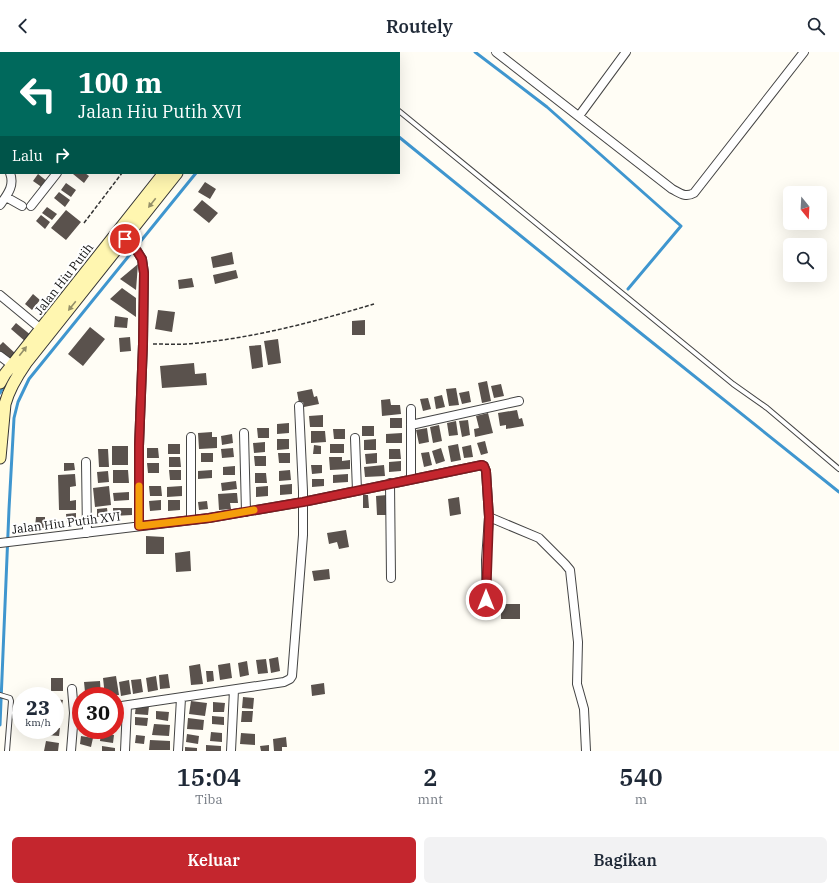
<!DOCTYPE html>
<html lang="id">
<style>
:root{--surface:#fff;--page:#f2f2f3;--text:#1f2937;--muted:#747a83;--accent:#c4262e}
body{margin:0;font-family:"IBM Plex Serif",serif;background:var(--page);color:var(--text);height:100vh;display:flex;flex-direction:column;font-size:15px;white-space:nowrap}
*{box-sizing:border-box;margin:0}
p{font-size:13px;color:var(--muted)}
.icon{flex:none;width:22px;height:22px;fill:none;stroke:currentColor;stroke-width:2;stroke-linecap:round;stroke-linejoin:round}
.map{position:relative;height:699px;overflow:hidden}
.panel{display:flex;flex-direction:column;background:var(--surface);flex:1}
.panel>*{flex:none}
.banner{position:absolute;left:0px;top:0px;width:400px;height:122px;box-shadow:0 4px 16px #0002;background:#00695c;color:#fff;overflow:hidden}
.needle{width:26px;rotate:162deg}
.controls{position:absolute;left:783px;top:134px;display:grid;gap:8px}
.controls a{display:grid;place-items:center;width:44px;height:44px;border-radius:6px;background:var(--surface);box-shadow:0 4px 16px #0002;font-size:20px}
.speed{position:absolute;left:12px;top:635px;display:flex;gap:8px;font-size:20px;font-weight:700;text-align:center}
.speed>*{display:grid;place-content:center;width:52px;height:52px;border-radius:50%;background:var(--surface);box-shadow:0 4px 16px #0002;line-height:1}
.speed small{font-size:10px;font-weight:400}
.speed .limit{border:6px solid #d22;background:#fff;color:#111}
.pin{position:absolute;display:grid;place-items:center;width:34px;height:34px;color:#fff;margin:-17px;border:2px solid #fff;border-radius:50%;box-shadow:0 1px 4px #0007}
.me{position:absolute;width:44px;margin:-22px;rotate:0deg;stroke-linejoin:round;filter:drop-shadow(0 0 3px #0008)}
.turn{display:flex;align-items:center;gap:14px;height:84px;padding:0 12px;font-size:18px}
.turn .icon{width:52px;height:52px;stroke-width:2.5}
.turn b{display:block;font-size:28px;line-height:34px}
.then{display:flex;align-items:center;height:38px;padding:0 12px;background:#0003;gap:8px;font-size:15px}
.eta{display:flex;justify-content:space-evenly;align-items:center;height:68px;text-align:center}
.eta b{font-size:24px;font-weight:600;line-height:28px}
.button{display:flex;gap:8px;margin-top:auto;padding:8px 12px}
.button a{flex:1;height:46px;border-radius:6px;background:var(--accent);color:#fff;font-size:16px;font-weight:600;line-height:46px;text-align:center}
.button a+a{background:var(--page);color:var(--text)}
header{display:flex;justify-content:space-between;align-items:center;height:52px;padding:0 12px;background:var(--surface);font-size:18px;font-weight:600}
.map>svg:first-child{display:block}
</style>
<header><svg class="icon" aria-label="back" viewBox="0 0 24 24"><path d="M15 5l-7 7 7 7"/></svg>Routely<svg class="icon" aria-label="search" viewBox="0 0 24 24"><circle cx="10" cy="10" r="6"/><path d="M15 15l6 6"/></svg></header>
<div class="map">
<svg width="839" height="699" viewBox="0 0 839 699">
<rect width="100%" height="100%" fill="#fffdf5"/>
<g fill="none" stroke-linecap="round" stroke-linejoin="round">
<path stroke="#3f96cf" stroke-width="3" d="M294 0 295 1
M475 0 547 55 681 174 628 237
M290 1 291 0
M399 85 638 279 839 440
M0 341 5 332
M0 673 9 457 14 366 18 350 29 327 196 121"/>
</g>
<path fill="#5a524d" d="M74 121H85L89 124 84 131 73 122Z
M38 122 48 130 43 136 33 129Z
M205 130 216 137 210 147 198 140Z
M66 131 76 138 71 145 61 138Z
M59 140 70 148 65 155 54 146Z
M202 148 218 161 209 171 193 158Z
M47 155 57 162 52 168 42 161Z
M66 158 81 170 66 188 51 176Z
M41 163 50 170 45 177 36 169Z
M232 200 234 212 213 216 211 205Z
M138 212 136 238 120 227Z
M236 218 238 226 215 232 213 223Z
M192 226 194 235 179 237 178 228Z
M122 236 136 246V265L110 247Z
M33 242 40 248 32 258 25 252Z
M158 258 175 260 172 280 155 277Z
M115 264 128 266 127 276 114 275Z
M365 268V283H352V269Z
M16 271 32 284 26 290 11 277Z
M90 275 105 287 83 314 68 302Z
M130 285 131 299 120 300 119 286Z
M278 287 281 311 268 313 264 289Z
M3 290 16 302 9 309 0 301V293Z
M261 293 263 315 252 317 249 294Z
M194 311 195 322 206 321 207 333 162 336 160 314Z
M487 329 491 349 482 351 478 331Z
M501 332 504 344 494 346 491 334Z
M456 336 459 353 449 354 446 337Z
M312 337 314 345 317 344 319 352 304 355 303 350 299 351 297 340Z
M469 339 471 350 462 352 459 341Z
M442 343 445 355 436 357 434 345Z
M428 346 431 357 423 359 420 347Z
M390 347 391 353H400L401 362 382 364 381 348Z
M517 358 519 367 522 366 524 374 506 377V373L500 374 498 361Z
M488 361 493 381 475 385 474 377 479 376 476 364Z
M323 363V375H310L309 364Z
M390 366H402V376H390Z
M468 368 470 383 462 385 459 369Z
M456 369 458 383 449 384 447 371Z
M289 371V381L277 382V372Z
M439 373 442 389 433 391 430 375Z
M362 374H374V384H362Z
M257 376H269V386H258Z
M427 376 429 390 419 392 416 378Z
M333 377H345V387H334Z
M311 379H325L326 390 311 391Z
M212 380V385H217V396L199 397 198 381Z
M402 381V391H386V382Z
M232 382 233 391 222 393 221 384Z
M277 387H289V397L277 398Z
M376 387V398H364V388Z
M485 389 488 401 481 403 477 391Z
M265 390V400L254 401 253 391Z
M168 392H180V402H168Z
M330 392H344V401H330Z
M458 392 461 408 451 410 448 394Z
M314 393 321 394V402H313Z
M471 393 473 405 464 406 462 395Z
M112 394H128V413H112Z
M147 396H158L159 406H147Z
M233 396 234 405 222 406 221 397Z
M441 396 445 409 436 412 432 399Z
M98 397H108L109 415H99Z
M389 397H400L401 407H389Z
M429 400 432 413 424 415 421 401Z
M201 401H213V410H201Z
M278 401H290V411H279Z
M377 401V411L366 412 365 402Z
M254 404H266V414H255Z
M169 405H180L181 415H169Z
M329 405H342V409L350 408V417L330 418Z
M401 409V419L389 420V410Z
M64 411H74L75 418 64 419Z
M147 411H159V421H148Z
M311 413H322V421L312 422Z
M384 413 385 424 365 425 364 415Z
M235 414V423H223V415Z
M113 418H128L129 431H113Z
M169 418H181V428H170Z
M212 418V426L198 427V419Z
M290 418 291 428 279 429V419Z
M108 419 109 430 98 431 97 420Z
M255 421H266L267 431H255Z
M75 422 76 434 70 435V449L76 448V458H59L58 423Z
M348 422V430L333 431V423Z
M312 427H324V434L312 435Z
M236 429 237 437 222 439 221 431Z
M292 432V442L280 443V433Z
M109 434 111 453 95 455 93 436Z
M149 434H161L162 444H150Z
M182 434V444L167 445V435Z
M268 434V444L256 445V435Z
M129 440V448L114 449 113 441Z
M234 441H237L238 451H230L231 457 219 458 218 442Z
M363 443H368L369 456H363Z
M387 443 388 463H377L376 444Z
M459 445 461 462 450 464 448 447Z
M161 448V458L150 459 149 449Z
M168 448H180V458L168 459Z
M207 449 208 457 199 458 198 450Z
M107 456 108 464 97 465V457Z
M113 456H132V463L113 464Z
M76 461V470L67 471 66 462Z
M36 465H45V476L35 475Z
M346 478 349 495 339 497 337 490 329 492 327 481Z
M146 484 164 485V502H146Z
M190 499 191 519 176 520 175 501Z
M329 517 330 527 314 529 312 519Z
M501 552H520V567H501Z
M278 605 280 619 271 621 269 607Z
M266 607 268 621 258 622 256 608Z
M247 609 249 623 240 625 238 611Z
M230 611 232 626 220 628 218 613Z
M200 612 203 632 191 633 189 614Z
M206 619H213L214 629 207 630Z
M168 622 170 636 160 637 159 623Z
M116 624 119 643 105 644 103 626Z
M156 624 158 638 148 640 146 626Z
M51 626H63V639H51Z
M141 627 143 640 133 642 131 628Z
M129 628 131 642 121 644 119 630Z
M100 629 101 644H92L91 640H85L84 630Z
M324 631 325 642 312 644 311 633Z
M243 645 254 646 253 657 242 656Z
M55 647 63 648 61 658H55Z
M191 649 207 651 205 664 189 662Z
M213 650 225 651 224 660H213Z
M136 653 149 654 148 663 135 662Z
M156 659 169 660 168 669 156 667Z
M242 659H253L252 670H241Z
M55 662 62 663 61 672 55 671Z
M212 664 224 665V673L212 672Z
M135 665 148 666 147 674 135 673Z
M188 666 204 668 203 678 187 677Z
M154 672 170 673 169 684 152 683Z
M55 676H60L59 684 47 683V678H55Z
M211 680 222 681V690L210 689Z
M101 681 114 683 113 691 100 689Z
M241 681 255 682V693L240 692Z
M187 682 199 684 198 692 186 690Z
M136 683 145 684 144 692 135 691Z
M81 684 93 686 91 695 80 692Z
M286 685 287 695H282V699H274L273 687Z
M150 688 170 689V698H149Z
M46 689 59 691 58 699H44Z
M206 693 221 694V699H206Z
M269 693V699H261L260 694Z
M102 694 115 696V699H102Z
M185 695 197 696V699H185Z"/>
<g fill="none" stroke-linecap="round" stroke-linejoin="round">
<defs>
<path id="lane" d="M324 0 325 1
M399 59 733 332 767 356 839 417
M0 643 10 646 11 649 7 699"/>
<path id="street" d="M64 0 65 1
M496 0 672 137C680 141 685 146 694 141L804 0
M28 1 29 0
M164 1V0
M0 34 1 32
M579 64 626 0
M0 112 1 111
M6 145 22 154
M0 153C7 143 15 134 10 121
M31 154 57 121
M125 187 137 199 142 207 144 221 143 292 139 394V474
M0 243 41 277
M0 304 12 313
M411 357V427
M411 373 519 349
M244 381 246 460
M191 385V468
M355 386 357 439
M86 410 87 481
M390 431 391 526
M489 465 539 486 565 512 570 518 578 590 577 632 584 657 586 699
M0 491 209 466 303 450 482 413 484 414 486 419 489 465 486 508 487 562
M72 637 74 661
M115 655 284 630 290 627 292 624 303 483V439L299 354
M71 699 74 661 81 660
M125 699 127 654
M178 699 181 646
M231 699 234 638"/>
<path id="secondary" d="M266 1 267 0
M0 331 5 322 164 121
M0 406 5 352C9 337 17 324 26 311L177 121"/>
</defs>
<use href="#lane" stroke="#444" stroke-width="6"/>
<use href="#street" stroke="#444" stroke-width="10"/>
<use href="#secondary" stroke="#333" stroke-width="13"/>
<path stroke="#333" stroke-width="1.5" stroke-dasharray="4 2" stroke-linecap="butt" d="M84 171 122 121
M153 292C168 292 183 293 198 291 258 285 317 269 374 252"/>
<use href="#lane" stroke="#fff" stroke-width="4"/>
<use href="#street" stroke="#fff" stroke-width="8"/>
<use href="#secondary" stroke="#fff6b0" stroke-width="11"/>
</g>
<defs><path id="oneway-solid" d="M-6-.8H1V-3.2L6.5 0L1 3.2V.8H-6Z"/></defs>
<g fill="#948f68">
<use href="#oneway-solid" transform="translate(152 151) rotate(128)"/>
<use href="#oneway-solid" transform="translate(72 254) rotate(129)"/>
<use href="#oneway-solid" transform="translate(23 299) rotate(-52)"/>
</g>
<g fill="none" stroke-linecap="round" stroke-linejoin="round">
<defs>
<path id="route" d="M125 187 137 199 142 207 144 221 143 292 139 394V474L209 466 303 450 482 413 484 414 486 419 489 465 486 548"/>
</defs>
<use href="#route" stroke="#7f191e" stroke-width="10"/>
<use href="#route" stroke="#c4262e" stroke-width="7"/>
<path stroke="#f59e0b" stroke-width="7" d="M139 434V474L209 466 254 458"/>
</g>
<g text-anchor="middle" stroke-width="4" stroke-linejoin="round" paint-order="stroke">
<g font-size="12" fill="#111" stroke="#fff">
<text transform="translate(64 227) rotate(-52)" y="4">Jalan Hiu Putih</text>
<text transform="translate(66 471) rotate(-7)" y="4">Jalan Hiu Putih XVI</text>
</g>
</g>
</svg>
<div class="controls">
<a><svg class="needle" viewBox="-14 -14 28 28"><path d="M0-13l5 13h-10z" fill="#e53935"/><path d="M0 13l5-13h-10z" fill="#747a83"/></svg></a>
<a><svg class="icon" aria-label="search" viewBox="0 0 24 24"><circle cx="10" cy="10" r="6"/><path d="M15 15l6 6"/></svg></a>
</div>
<div class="speed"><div>23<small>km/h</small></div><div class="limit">30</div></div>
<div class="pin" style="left:125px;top:187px;background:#d93025"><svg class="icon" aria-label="arrive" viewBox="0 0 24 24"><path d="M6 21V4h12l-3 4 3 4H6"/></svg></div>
<svg class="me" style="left:486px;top:548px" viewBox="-20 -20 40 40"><circle r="17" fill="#c4262e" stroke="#fff" stroke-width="3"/><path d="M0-11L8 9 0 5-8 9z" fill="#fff"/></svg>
<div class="banner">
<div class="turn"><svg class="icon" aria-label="left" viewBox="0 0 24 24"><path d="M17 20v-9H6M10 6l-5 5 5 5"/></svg><div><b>100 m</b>Jalan Hiu Putih XVI</div></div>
<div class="then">Lalu<svg class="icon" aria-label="right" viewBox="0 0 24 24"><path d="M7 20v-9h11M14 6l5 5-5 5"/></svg></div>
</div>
</div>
<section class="panel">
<div class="eta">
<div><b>15:04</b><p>Tiba</p></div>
<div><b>2</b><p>mnt</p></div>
<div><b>540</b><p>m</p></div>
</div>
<div class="button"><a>Keluar</a><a>Bagikan</a></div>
</section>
